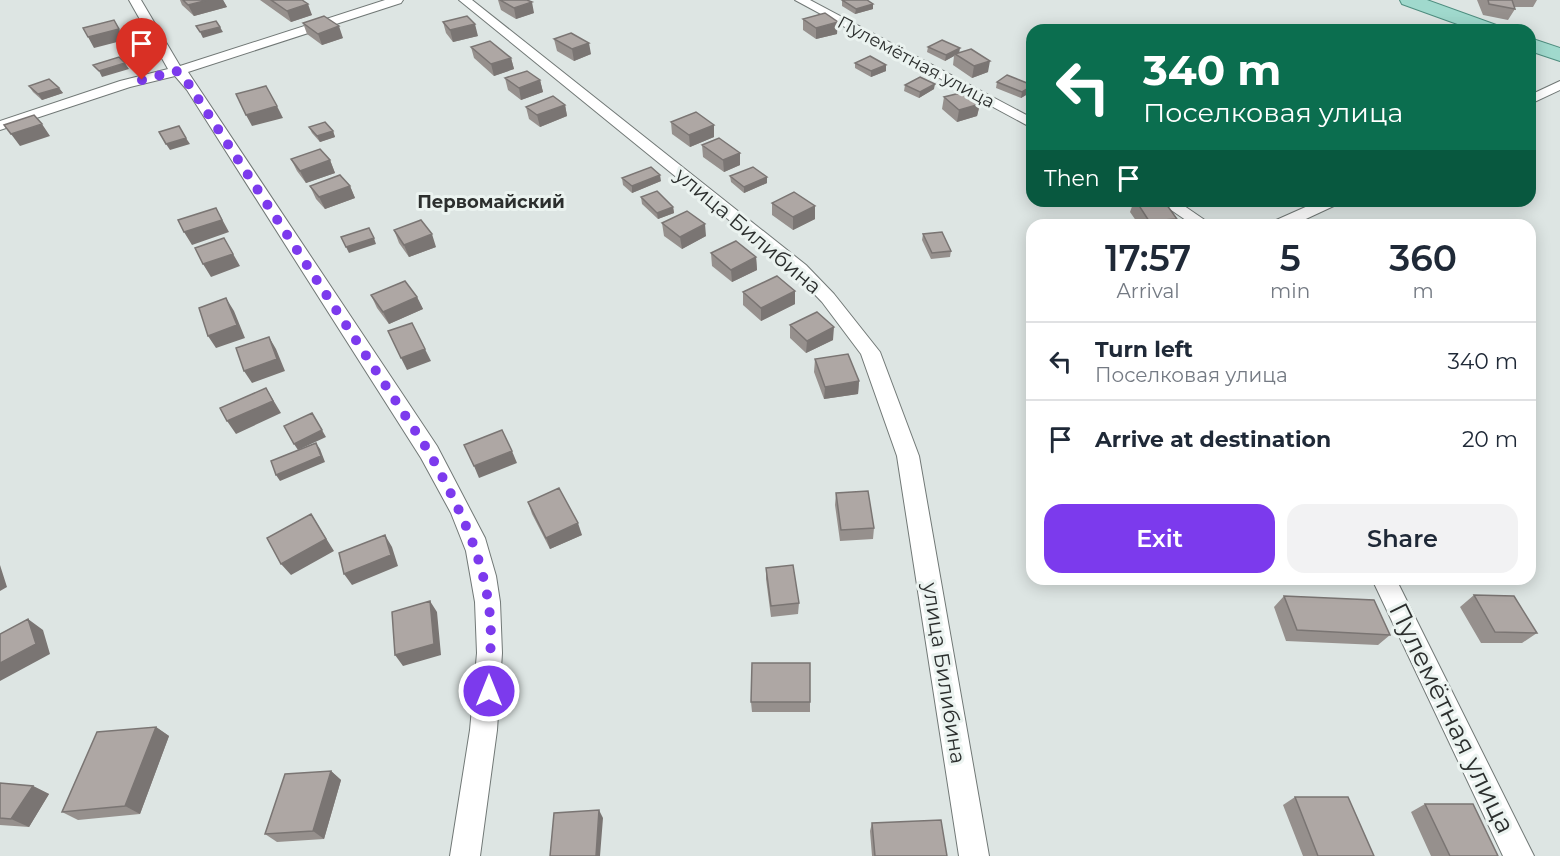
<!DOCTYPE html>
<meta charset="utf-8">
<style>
:root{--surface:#fff;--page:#f2f2f3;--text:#1f2937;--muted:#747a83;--line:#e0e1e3;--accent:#7c3aed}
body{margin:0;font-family:Montserrat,sans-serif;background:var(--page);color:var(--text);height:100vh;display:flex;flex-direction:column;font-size:22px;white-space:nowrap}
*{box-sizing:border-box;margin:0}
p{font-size:20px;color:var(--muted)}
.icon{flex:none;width:33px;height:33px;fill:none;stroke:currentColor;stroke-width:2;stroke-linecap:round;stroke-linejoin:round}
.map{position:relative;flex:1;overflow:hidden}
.drawer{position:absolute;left:1026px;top:219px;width:510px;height:366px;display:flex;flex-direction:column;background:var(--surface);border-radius:18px;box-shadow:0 3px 15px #0003}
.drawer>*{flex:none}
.top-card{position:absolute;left:1026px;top:24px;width:510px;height:183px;border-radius:18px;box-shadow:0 3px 15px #0003;background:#0b6e4f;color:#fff;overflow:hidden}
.pin{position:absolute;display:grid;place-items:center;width:51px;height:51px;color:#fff;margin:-62px -26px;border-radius:50% 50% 50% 0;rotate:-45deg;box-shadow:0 0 6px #0007}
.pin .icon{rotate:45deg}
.me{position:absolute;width:66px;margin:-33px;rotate:0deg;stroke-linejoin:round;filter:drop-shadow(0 0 4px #0008)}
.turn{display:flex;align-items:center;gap:21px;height:126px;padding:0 18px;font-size:27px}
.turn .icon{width:78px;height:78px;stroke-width:2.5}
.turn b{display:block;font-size:42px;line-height:51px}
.then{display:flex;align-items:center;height:57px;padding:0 18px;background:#0003;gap:12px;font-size:22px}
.eta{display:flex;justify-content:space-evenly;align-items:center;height:102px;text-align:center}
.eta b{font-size:36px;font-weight:600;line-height:42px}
.action{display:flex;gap:12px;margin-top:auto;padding:12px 18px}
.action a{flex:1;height:69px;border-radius:18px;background:var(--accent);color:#fff;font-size:24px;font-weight:600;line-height:69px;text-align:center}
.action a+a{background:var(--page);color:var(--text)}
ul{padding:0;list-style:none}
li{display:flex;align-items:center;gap:18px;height:78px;padding:0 18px;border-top:2px solid var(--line)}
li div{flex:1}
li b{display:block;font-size:22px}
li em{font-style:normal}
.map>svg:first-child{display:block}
</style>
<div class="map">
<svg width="1560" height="856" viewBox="0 0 1560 856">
<rect width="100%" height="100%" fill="#dde5e3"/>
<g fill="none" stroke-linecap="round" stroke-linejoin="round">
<defs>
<path id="minor" d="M129 0H141L180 66 385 0H403L401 3 188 72 437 446 485 538 496 576 500 602 502 653 497 730 480 856H450L470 730 477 653 475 602 466 551 451 513 421 458 187 90 175 76 130 87 0 130V121L120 81 168 69Z
M459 0H472L806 265 834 294 880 352 919 456 989 856H959L897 456 861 354 822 302 794 273Z
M795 0H810L1032 118V128Z
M1560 81V90L1530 104V95Z
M1158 201H1177L1212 225H1193Z
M1319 201H1340L1338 204 1293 225H1272L1274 221Z
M1372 579H1396L1534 856H1503Z"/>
<path id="primary" d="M1400 0H1427L1499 26 1502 30H1474L1402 4Z
M1530 38 1560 48V61L1530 51Z"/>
</defs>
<use href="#minor" stroke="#717876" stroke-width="2"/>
<use href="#primary" stroke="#4e8d7f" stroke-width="2"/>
<use href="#minor" fill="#fff" fill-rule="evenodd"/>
<use href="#primary" fill="#a0d9cd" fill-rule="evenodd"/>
</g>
<path fill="#96908d" d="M180 0H223L227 7 194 16 182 5Z
M260 0H302L312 15 291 22Z
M498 0H527L534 13 516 19 501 10Z
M842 0 873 4V9L855 14 842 6Z
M1477 0H1537L1533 7H1514L1515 9 1508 20 1483 15Z
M803 19 837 34 816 39 803 30Z
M443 22 478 36 453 42 446 33Z
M303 23 343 38 322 45 307 34Z
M554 39 591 54 574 61 557 51Z
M471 47 511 58 514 69 494 76 474 58Z
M928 47 959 52 988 72 972 78 953 65 954 56 945 61 927 52Z
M855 63 886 65V71L871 77 855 68Z
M505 78 540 80 543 92 521 100 508 90Z
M997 82 1031 92 1021 98 996 88Z
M905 85 934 89 919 98 904 91Z
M29 86 59 88 63 93 42 100 33 92Z
M944 97 980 104 977 116 957 122 942 109Z
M565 105 567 116 540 127 529 119 526 107Z
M671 122 714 137 690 147 672 134Z
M309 127 333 131 335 137 320 142 312 133Z
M702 145 740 153V165L724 172 703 157Z
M291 159 330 160 335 173 306 183 297 171Z
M730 176 767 183 744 193 731 182Z
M622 178 661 181 632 193 623 185Z
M310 186H350L355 198 325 209 316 199Z
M641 197 673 207 674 213 658 219 642 204Z
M1134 201H1164L1177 219 1174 225H1139L1130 212Z
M772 203 815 206V219L793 230 772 215Z
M662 223 706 236 682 249 664 236Z
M394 230 436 247 409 257 399 243Z
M923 234 951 251 950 257 931 259 922 240Z
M711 253 756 257 757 270 732 282 712 266Z
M795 291V304L761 321 743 305V292Z
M371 295 417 297 423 309 389 324 377 308Z
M790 325 833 340 806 353 790 338Z
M815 359 859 381 858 394 824 399 814 372Z
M836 493 874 528 873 539 840 541 835 505Z
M528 502 582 535 550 549 532 514Z
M766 568 799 603 798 614 771 617 766 579Z
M1474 595 1537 633 1522 643H1481L1460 607Z
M1284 596 1390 635 1378 645 1286 641 1274 607Z
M751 702H810V712H752Z
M156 727 169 736 140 814 78 820 62 812Z
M331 771 341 780 324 839 277 842 265 834Z
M0 783 33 786 49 794 29 827 0 825Z
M1295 797 1374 856H1303L1283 805Z
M1425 804 1498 856H1431L1411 812Z
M872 823 947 856H872L870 831Z"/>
<path fill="#7a7573" d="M208 0H223L227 7 194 16 188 5Z
M532 2 534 13 516 19 514 8Z
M308 4 312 15 291 22 287 11Z
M873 4V9L855 14 856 9Z
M114 20 125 40 94 48 88 37Z
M838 22 837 34 816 39V28Z
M475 24 478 36 453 42 450 30Z
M339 26 343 38 322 45 318 34Z
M220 27 223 32 203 38 200 32Z
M589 43 591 54 574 61 572 49Z
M960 48 959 54H955L954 56 945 61 946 55Z
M511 58 514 69 494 76 491 64Z
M990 61 988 72 972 78 974 66Z
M125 63 129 69 102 77 99 71Z
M886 65V71L871 77V71Z
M540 80 543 92 521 100 519 88Z
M935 84 934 89 919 98 920 92Z
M1032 86 1031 92 1021 98 1022 92Z
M59 88 63 93 42 100 38 94Z
M980 104 977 116 957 122 959 110Z
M565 105 567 116 540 127 537 115Z
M277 106 283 118 252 126 246 115Z
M42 124 50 136 20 146 11 134Z
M714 125V137L690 147 689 135Z
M333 131 335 137 320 142 317 136Z
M186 138 190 144 170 150 166 144Z
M740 153V165L724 172 723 160Z
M330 160 335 173 306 183 300 171Z
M660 175 661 181 632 193V186Z
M767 177V183L744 193V187Z
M350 186 355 198 325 209 319 197Z
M815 206V219L793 230V217Z
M673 207 674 213 658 219 657 213Z
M216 208 229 232 192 245 184 232Z
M705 224 706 236 682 249 680 237Z
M432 234 436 247 409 257 404 245Z
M224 238 240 266 211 277 203 264Z
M374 238 376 244 349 253 346 247Z
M756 257 757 270 732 282 731 270Z
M795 291V304L761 321V308Z
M417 297 423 309 389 324 383 312Z
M226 298 234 311 245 338 216 348 208 336Z
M834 327 833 340 806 353 807 341Z
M269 337 276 349 285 371 252 383 244 371Z
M425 349 431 361 407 370 401 358Z
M859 381 858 394 824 399 825 387Z
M266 388 281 413 236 434 227 421Z
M322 430 326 437 298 450 294 444Z
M316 443 320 449 325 462 280 481 276 475Z
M512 451 517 463 479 478 474 466Z
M311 514 334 551 291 575 281 564Z
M578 523 582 535 550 549 546 538Z
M385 535 392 547 398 566 352 585 344 574Z
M0 565 7 587 0 591Z
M430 601 437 612 441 655 403 666 395 655Z
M28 619 43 630 50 654 0 681V663Z
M156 727 169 736 140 814 125 806Z
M331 771 341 780 324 839 313 831Z
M33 786 49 794 29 827 11 819Z
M599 810 603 818 600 856H596Z"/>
<path fill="#aea7a4" stroke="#7a7573" stroke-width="1.5" d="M183 0H208L188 5Z
M271 0H302L308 4 287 11Z
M500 0H527L532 2 514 8Z
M842 0H867L873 4 856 9Z
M1488 0H1512L1515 9 1489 4Z
M825 13 838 22 816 28 803 19Z
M324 16 339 26 318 34 303 23Z
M467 16 475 24 450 30 443 22Z
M114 20 119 29 88 37 83 28Z
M216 21 220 27 200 32 196 26Z
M571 33 589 43 572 49 554 39Z
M942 40 960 48 946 55 928 47Z
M490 41 511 58 491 64 471 47Z
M971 49 990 61 974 66 955 54Z
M870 56 886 65 871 71 855 63Z
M119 57 125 63 99 71 93 65Z
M527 71 540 80 519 88 505 78Z
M1007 75 1032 85V86L1022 92 997 82Z
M920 77 935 84 920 92 905 85Z
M49 79 59 88 38 94 29 86Z
M266 86 277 106 246 115 236 94Z
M964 92 980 104 959 110 944 97Z
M553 96 565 105 537 115 526 107Z
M696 112 714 125 689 135 671 122Z
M34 115 42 124 11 134 4 125Z
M325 122 333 131 317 136 309 127Z
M179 126 186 138 166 144 159 132Z
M719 138 740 153 723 160 702 145Z
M320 149 330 160 300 171 291 159Z
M651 167 660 175 632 186 622 178Z
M753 167 767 177 744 187 730 176Z
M340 175 350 186 319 197 310 186Z
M657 191 673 207 657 213 641 197Z
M794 192 815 206 793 217 772 203Z
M1136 201H1164L1177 219 1149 221Z
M216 208 222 220 184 232 178 220Z
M687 211 705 224 680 237 662 223Z
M421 220 432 234 404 245 394 230Z
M369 228 374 238 346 247 341 237Z
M942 232 951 251 932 253 923 234Z
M224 238 233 254 203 264 195 248Z
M736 241 756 257 731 270 711 253Z
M777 276 795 291 761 308 743 292Z
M405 281 417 297 383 312 371 295Z
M226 298 237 325 208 336 199 308Z
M817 312 834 327 807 341 790 325Z
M412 323 425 349 401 358 388 331Z
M269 337 277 359 244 371 236 348Z
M848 354 859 381 825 387 815 359Z
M266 388 273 401 227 421 220 408Z
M312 413 322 430 294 444 284 426Z
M502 430 512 451 474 466 464 445Z
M316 443 321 456 276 475 271 461Z
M559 488 578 523 546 538 528 502Z
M868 491 874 528 841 530 836 493Z
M311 514 326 539 281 564 267 538Z
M385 535 391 555 344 574 339 553Z
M793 565 799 603 771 606 766 568Z
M1474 595 1514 596 1537 633 1495 632Z
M1284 596 1374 600 1390 635 1297 630Z
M430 601 434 644 395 655 392 612Z
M28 619 36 644 0 663V634Z
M752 663H810V702H751Z
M156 727 125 806 62 812 97 732Z
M331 771 313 831 265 834 285 774Z
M0 783 33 786 11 819 0 818Z
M1295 797H1348L1374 856H1318Z
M1425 804H1473L1498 856H1450Z
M599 810 596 856H550L554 813Z
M941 820 947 856H875L872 823Z"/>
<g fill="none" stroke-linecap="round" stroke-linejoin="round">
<path stroke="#7c3aed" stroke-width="10" stroke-dasharray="0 18" d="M142 80 176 71 182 74 429 452C456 502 482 551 489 608 493 634 489 664 489 691"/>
</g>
<g text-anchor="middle" stroke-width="6" stroke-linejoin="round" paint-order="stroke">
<g font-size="18" fill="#2c2f2e" stroke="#ebf3f0">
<text transform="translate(916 62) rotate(28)" y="6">Пулемётная улица</text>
</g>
<g font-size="18" font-weight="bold" fill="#2c2f2e" stroke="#ebf3f0">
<text x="491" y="208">Первомайский</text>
</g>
<g font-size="21" fill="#2c2f2e" stroke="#ebf3f0">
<text transform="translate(748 231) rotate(40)" y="7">улица Билибина</text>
<text transform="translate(944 673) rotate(81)" y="7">улица Билибина</text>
</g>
<g font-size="26" fill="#2c2f2e" stroke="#ebf3f0">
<text transform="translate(1452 718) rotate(64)" y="9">Пулемётная улица</text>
</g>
</g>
</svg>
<div class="pin" style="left:142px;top:80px;background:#d93025"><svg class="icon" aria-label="arrive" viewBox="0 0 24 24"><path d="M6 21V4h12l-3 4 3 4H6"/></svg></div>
<svg class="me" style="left:489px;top:691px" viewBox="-20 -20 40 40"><circle r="17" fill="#7c3aed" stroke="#fff" stroke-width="3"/><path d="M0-11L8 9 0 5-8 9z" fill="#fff"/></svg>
<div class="top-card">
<div class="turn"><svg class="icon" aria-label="left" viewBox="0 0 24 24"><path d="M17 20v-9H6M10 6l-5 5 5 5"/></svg><div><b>340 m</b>Поселковая улица</div></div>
<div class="then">Then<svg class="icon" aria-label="arrive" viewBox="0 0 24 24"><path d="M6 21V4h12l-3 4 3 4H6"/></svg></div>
</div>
<section class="drawer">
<div class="eta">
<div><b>17:57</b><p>Arrival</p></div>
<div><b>5</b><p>min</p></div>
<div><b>360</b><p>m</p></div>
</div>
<ul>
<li><svg class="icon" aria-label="left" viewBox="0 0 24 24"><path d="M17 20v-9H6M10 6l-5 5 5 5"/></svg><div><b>Turn left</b><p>Поселковая улица</p></div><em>340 m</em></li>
<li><svg class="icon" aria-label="arrive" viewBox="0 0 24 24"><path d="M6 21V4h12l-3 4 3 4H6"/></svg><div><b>Arrive at destination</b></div><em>20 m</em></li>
</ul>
<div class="action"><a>Exit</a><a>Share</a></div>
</section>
</div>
